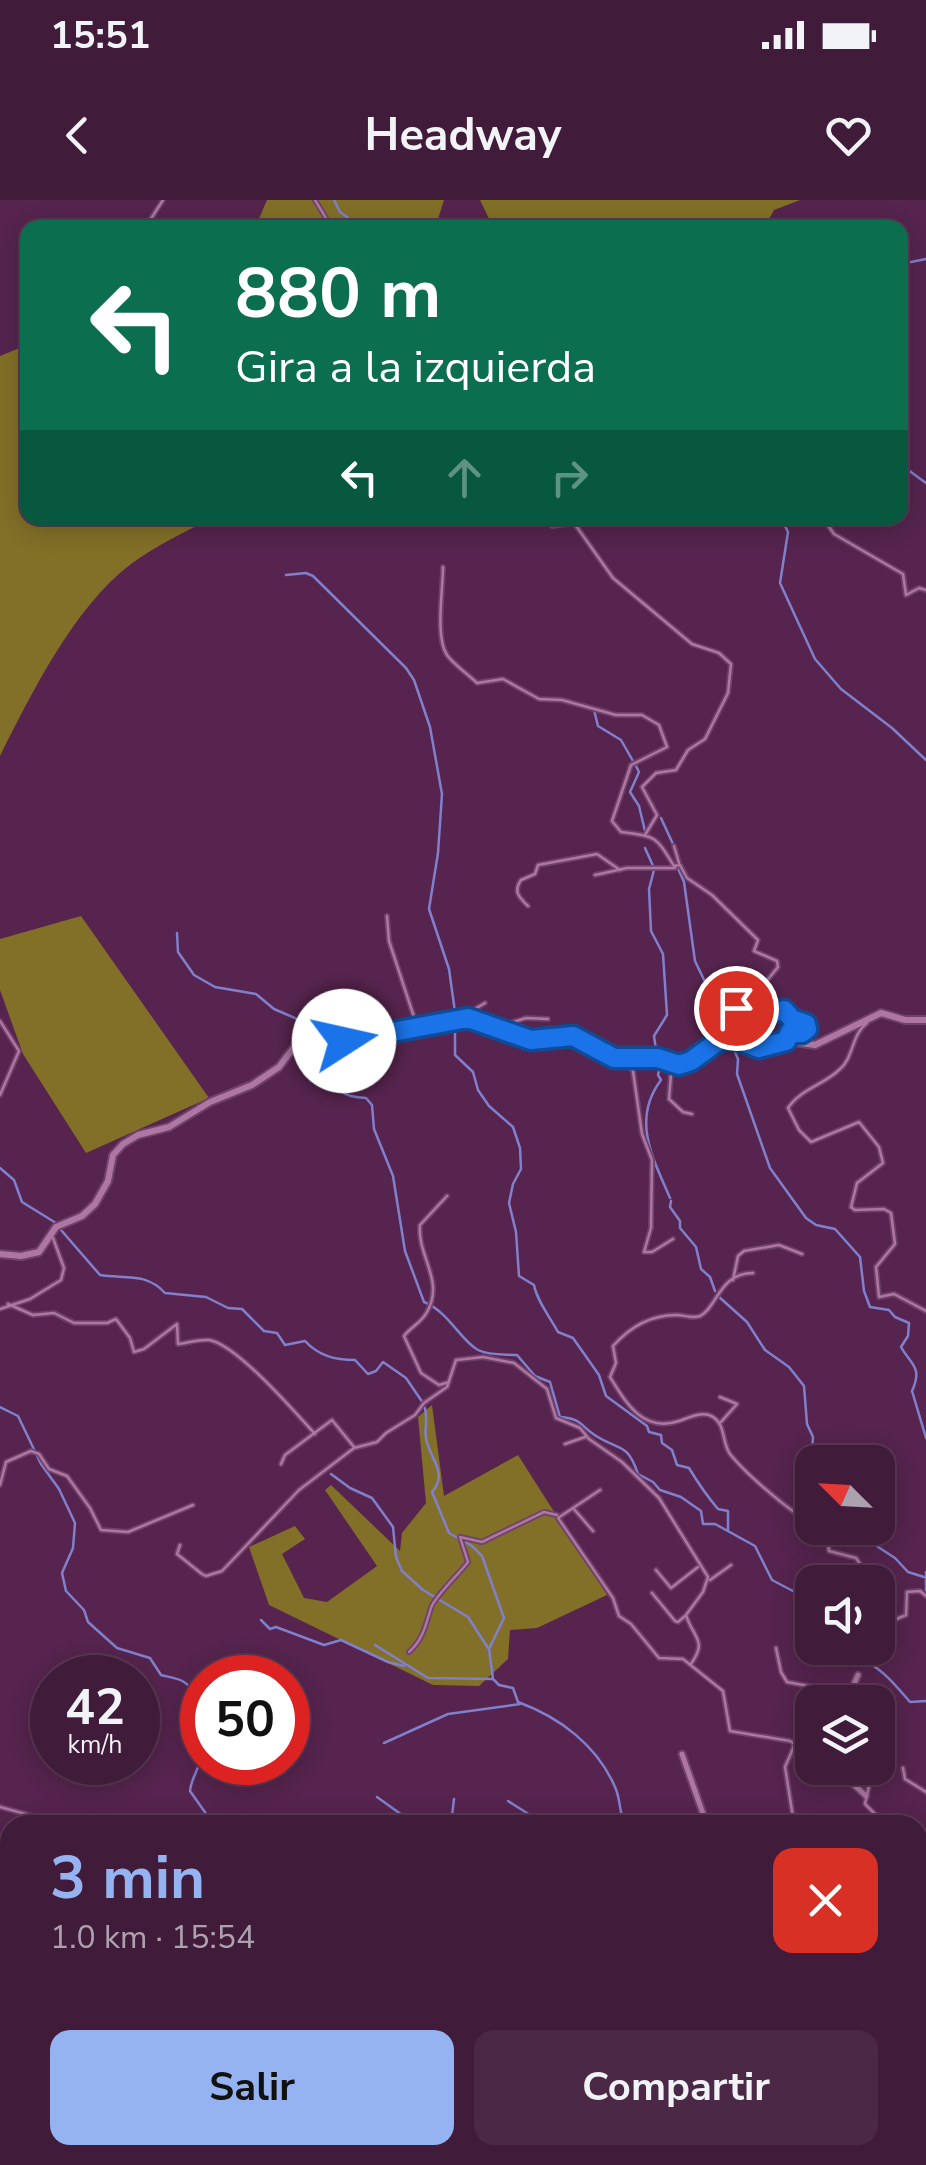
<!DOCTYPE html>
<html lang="es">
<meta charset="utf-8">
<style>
:root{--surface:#401b3a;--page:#4b2845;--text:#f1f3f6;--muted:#aea1af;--line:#593954;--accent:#95b2f1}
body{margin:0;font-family:"Nunito Sans",sans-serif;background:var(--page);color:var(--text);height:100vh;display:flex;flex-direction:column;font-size:38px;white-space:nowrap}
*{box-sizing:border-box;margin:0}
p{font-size:32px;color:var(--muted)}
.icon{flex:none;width:55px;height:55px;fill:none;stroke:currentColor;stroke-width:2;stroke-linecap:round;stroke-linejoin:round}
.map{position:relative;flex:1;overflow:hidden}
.side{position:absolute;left:0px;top:1615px;width:928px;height:350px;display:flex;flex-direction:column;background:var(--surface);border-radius:30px 30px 0 0;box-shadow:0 5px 25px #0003,0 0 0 2px var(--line)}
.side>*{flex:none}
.top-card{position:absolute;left:20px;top:20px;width:888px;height:305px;border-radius:20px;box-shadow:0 5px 25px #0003,0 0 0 2px var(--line);background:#0b6e4f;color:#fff;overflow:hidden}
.needle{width:65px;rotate:294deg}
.fabs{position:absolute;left:795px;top:1245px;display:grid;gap:20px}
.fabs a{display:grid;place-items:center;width:100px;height:100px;border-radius:20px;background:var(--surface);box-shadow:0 5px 25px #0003,0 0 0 2px var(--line);font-size:50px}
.speed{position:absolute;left:30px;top:1455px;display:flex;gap:20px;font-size:50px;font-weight:700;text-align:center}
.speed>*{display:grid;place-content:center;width:130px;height:130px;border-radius:50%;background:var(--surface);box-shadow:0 5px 25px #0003,0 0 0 2px var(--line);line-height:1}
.speed small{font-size:25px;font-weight:400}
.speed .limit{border:15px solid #d22;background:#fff;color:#111}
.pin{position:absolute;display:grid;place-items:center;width:85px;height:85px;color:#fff;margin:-42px;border:5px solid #fff;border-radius:50%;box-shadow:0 2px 10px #0007}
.me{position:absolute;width:110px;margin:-55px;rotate:80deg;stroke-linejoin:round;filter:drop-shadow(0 0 8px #0008)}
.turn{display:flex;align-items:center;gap:35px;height:210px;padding:0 50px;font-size:45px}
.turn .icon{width:130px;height:130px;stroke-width:2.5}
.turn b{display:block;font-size:70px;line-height:85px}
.lanes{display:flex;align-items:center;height:95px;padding:0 50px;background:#0003;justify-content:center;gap:50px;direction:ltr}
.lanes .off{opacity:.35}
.round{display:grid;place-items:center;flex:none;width:105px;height:105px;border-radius:20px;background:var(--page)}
.head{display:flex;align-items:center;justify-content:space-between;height:170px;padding:0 50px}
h1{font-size:60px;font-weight:700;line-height:75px;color:var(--accent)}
.primary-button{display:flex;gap:20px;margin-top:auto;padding:20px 50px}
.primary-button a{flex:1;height:115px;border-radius:20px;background:var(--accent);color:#111;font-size:40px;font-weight:700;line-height:115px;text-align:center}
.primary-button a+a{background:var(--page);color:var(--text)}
.status{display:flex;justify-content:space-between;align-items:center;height:70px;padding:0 50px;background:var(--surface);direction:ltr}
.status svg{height:28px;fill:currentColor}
header{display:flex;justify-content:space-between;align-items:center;height:130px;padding:0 50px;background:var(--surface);font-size:45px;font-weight:700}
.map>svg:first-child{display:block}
</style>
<div class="status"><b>15:51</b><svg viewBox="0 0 49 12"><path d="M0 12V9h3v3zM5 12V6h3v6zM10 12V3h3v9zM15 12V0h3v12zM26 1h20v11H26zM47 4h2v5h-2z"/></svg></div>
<header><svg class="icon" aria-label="back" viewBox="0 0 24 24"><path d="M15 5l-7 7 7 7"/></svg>Headway<svg class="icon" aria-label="heart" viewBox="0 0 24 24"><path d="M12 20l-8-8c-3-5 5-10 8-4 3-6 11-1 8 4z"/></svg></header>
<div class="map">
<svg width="926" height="1965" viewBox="0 0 926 1965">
<rect width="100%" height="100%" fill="#56244e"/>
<path fill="#826f28" d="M267 0H444L438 19H387L396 27 255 28Z
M480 0H800L774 10 764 28 748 27 735 18H670L599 28 493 27Z
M27 145 28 318H212C185 332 155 346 131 364 74 407 31 494 0 556V156Z
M81 716 209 898 86 953 23 854 0 790V739Z
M432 1205 444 1296 518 1255 607 1395 537 1428 510 1430 508 1459 479 1486 433 1485 269 1405 249 1347 295 1326 305 1339 282 1354 304 1398 327 1402 377 1366 325 1290 331 1285 400 1351 402 1333 426 1303 418 1217Z
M439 1955H517L493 1965H423Z"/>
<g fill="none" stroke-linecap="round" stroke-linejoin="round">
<path stroke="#8080cc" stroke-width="2.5" d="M334 0 340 12 362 28
M901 64 926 59
M900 264 926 283
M781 318 788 332 780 383 815 459 841 489 892 528 926 560
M286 375 306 373 313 376 406 468 414 480 430 527 442 594 438 653 429 709 449 769 456 819
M594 510 598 526 621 540 633 561
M635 564 639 572 630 592 639 606 645 631
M661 618 673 644
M645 648 654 668
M677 666 684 682 695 761 731 836
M654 670 649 689 651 731 663 754 667 815 654 836 657 856
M177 733 178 752 194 775 215 787 256 794 274 809 297 819 305 830
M455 825V855L473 872 478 890 489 906 513 927 520 948 521 969 513 984 509 1003 516 1032 519 1076 534 1085C537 1101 550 1117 558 1132L573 1138 599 1175 606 1196 647 1226 649 1232 661 1235 662 1243 672 1250 677 1265 689 1268C698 1283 707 1296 718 1309L728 1311V1330
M310 837C315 843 322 850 326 857 341 882 328 896 366 898L372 905 374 929 393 976 405 1051 424 1102C449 1112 460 1140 478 1150 490 1156 505 1154 517 1155L535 1176 550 1182 560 1217C583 1219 579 1225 596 1236 620 1251 627 1242 638 1274L653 1282 660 1290 681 1297 701 1311 703 1324H715L755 1346 772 1380 810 1400 812 1410
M731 843 738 859 737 874 770 968 806 1018 816 1025 835 1029 860 1057 864 1091 870 1107 889 1110 895 1117 909 1123 908 1136 901 1147C911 1165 923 1167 912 1191L926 1238
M660 865 658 875 661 880C631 920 653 958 670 998
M0 968 14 980 22 1002 56 1023
M671 1001 670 1007 680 1021V1028L696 1047 701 1069 710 1077 715 1091
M61 1030 100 1075C124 1079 146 1072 165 1093L206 1097 228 1108 242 1109 264 1131 277 1133 285 1145 305 1141C319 1156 335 1160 355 1160L368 1174 376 1171 383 1162 406 1178 423 1203
M718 1096 747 1122 765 1150 789 1167 804 1186 807 1224 813 1237 809 1294 812 1302
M424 1206C429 1217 424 1227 426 1238 429 1258 449 1273 432 1292L449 1333 472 1346 482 1356 504 1418 489 1449 493 1479 499 1485 513 1488 518 1502C559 1517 597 1545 615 1587 621 1600 619 1613 625 1625
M0 1207 18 1216 41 1264 59 1289 75 1323 73 1348 62 1373 66 1391 84 1410 88 1422 117 1448 150 1458 161 1475C168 1477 178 1478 184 1482 204 1494 204 1540 200 1560 198 1571 191 1579 190 1591L214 1625
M331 1274 350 1288 372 1298 393 1327 396 1357 402 1371 423 1390 468 1417 488 1448
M849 1328 895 1358 908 1372 924 1377
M926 1372V1390
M261 1420 270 1429 276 1427 324 1445 341 1440 388 1462 404 1466
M375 1445 428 1478 493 1479
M833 1448C843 1459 851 1455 864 1461 882 1468 897 1487 910 1502L926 1501
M384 1543 448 1514 520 1504
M377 1597 416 1625
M508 1601 546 1625
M451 1625 454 1599
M0 1638 10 1639
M918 1746 925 1748 926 1734
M0 1756 10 1749
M918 1938 926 1936
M474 1965 485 1955
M858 1965 874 1955"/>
<path stroke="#6c3d64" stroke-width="8" stroke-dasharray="8 4" stroke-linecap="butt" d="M337 1965 356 1955
M408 1965 429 1955"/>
<defs>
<path id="minor" d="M315 0 332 28
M145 28 163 0
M547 318 552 326 574 323 613 378 692 444 719 453 731 464 728 493 705 539 688 550 676 570 656 573 642 587 657 615 645 635
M823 318 834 334 903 374 906 395 919 388 926 390
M443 367C443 390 435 437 447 455 454 465 468 474 477 483L503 479 539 499 562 500 616 515H642L659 525 667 547 631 565 612 621 621 632C657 637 655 635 674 666L680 665 687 678 712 695 758 740 754 751 777 761 778 767 753 798 734 811 737 817 763 818 784 809 807 828 804 832 788 833 786 840
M674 646 679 663
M595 675 627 668H675
M528 706C519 697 513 692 521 680L535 674 538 665 597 654 620 670
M387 716 389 741 417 826
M456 820 485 803
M0 821 19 851 0 895
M867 823C851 835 854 858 839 870 823 885 801 889 788 908L799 930 811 942 859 922 879 947 883 963 857 983 851 1007 855 1010 884 1009 891 1013 895 1044 876 1067 879 1097 894 1094 926 1111
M501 826 526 818 548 819
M624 860 633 871 642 934 652 960 651 1028 644 1052H652L673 1039
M653 860 661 863 671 874 669 899 683 912 692 914
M447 996 420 1025C417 1056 445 1081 427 1112 422 1122 411 1127 404 1136L421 1173 439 1185 449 1182
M753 1073C719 1073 717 1108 700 1116 692 1119 685 1115 676 1115 650 1115 630 1127 613 1146L616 1163 610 1177C626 1203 643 1233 679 1221 688 1218 700 1212 709 1215 727 1222 721 1242 730 1254 745 1273 791 1313 812 1323
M733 1080 738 1056 744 1051 779 1045 802 1054
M8 1104 33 1115 54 1113 74 1123H107L116 1119 130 1138 134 1152 144 1149 177 1124 178 1144C187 1143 200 1139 209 1140 236 1144 295 1212 315 1234
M0 1109 30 1099 61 1080 64 1068 53 1038
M720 1197 737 1204 721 1222
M565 1244 585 1237
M281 1264 285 1255 332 1220 354 1247
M0 1285 6 1262 31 1251 39 1254 49 1269 67 1276 90 1308 101 1330 128 1332 193 1305
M600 1290 558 1318 613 1398 619 1416 631 1424 659 1458 683 1459 723 1491 730 1531 790 1541 795 1544 785 1567 793 1617 791 1625
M573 1308 593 1331
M820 1328 827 1336 829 1351 856 1358 860 1364 852 1382
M460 1337 482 1342 544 1312 557 1315
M180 1345 177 1354 202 1374 206 1376 222 1371 299 1290 354 1248 377 1242 386 1233 415 1215 424 1203 447 1187 456 1160 483 1157 514 1163 547 1189 556 1218 580 1228 589 1239 622 1262 659 1298 708 1377 703 1392 686 1415C693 1438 708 1440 691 1464
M656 1370 671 1388 698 1367
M710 1380 731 1365
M652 1393 675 1421 678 1422 685 1416
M878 1419 887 1423 906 1415 907 1392 920 1391 926 1396
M776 1448 781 1472 787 1482 814 1487 835 1502
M409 1452C423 1440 426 1424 431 1408 434 1397 460 1373 468 1362L460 1337
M878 1541V1536
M873 1568 865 1604 886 1625
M903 1568 905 1579 926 1592
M0 1607 62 1624 86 1620 115 1625
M918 1897 926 1896
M0 1949 10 1945
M152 1955 172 1962 200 1958 213 1965
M49 1965 58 1955
M235 1965 245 1955
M745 1965 752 1955"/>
<path id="tertiary" d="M846 1502 858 1475
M795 1544 812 1532
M682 1554 707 1625
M852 1583 866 1596
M918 1648 926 1645
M770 1965 785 1955"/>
<path id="secondary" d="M0 1054 21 1056 39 1052 56 1027 82 1016 95 1004 108 981 113 955 123 944 138 935 169 927 210 902 252 885 279 867 301 838 310 833 350 841 469 819 531 840 547 841 573 836 614 858H659L679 865 691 861 712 845 733 838 759 848 786 841 815 845 881 813 905 820H926"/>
<path id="trunk" d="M918 1761 926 1760
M918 1771 926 1770"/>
</defs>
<use href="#minor" stroke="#6e4268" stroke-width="6"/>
<use href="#tertiary" stroke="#6e4268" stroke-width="9"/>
<use href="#secondary" stroke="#6e4268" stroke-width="10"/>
<use href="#trunk" stroke="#6e4268" stroke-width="11"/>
<use href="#minor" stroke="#af76a3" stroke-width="2.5"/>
<use href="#tertiary" stroke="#af76a3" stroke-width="5"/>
<use href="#secondary" stroke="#af76a3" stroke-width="6"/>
<use href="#trunk" stroke="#df78cc" stroke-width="8"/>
</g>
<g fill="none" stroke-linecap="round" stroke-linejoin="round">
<defs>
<path id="route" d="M344 841 468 818 531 840 573 836 614 858H658L679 865 691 861 717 842 732 838 759 848 786 841 790 832 802 833 807 829 806 824 792 819 784 810C766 814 755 819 736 816V808"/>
</defs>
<use href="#route" stroke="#114b97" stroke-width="25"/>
<use href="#route" stroke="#1a73e8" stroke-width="18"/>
</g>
</svg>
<div class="fabs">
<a><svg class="needle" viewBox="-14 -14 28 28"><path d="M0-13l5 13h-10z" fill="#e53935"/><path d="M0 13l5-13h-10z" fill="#aea1af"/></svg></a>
<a><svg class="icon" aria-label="sound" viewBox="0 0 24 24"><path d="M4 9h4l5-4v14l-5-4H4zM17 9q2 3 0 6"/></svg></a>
<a><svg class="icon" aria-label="layers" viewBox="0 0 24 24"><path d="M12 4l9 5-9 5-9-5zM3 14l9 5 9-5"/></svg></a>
</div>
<div class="speed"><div>42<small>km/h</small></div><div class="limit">50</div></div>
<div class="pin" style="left:736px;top:808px;background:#d93025"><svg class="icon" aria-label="arrive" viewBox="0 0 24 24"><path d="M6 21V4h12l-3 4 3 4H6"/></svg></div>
<svg class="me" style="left:344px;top:841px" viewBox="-20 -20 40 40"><circle r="19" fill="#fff"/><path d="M0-13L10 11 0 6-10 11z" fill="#1a73e8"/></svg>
<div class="top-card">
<div class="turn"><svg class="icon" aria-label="left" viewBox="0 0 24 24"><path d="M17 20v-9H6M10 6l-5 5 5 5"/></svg><div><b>880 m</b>Gira a la izquierda</div></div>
<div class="lanes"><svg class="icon" aria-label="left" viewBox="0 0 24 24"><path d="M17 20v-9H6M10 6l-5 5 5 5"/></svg><svg class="icon off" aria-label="ahead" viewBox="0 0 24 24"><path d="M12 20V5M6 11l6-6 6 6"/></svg><svg class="icon off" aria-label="right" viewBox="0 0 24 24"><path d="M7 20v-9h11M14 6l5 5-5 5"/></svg></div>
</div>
<section class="side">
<div class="head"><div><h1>3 min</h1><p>1.0 km · 15:54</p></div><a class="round" style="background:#d93025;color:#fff"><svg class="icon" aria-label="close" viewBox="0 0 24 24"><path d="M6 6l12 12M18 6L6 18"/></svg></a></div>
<div class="primary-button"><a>Salir</a><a>Compartir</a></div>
</section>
</div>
